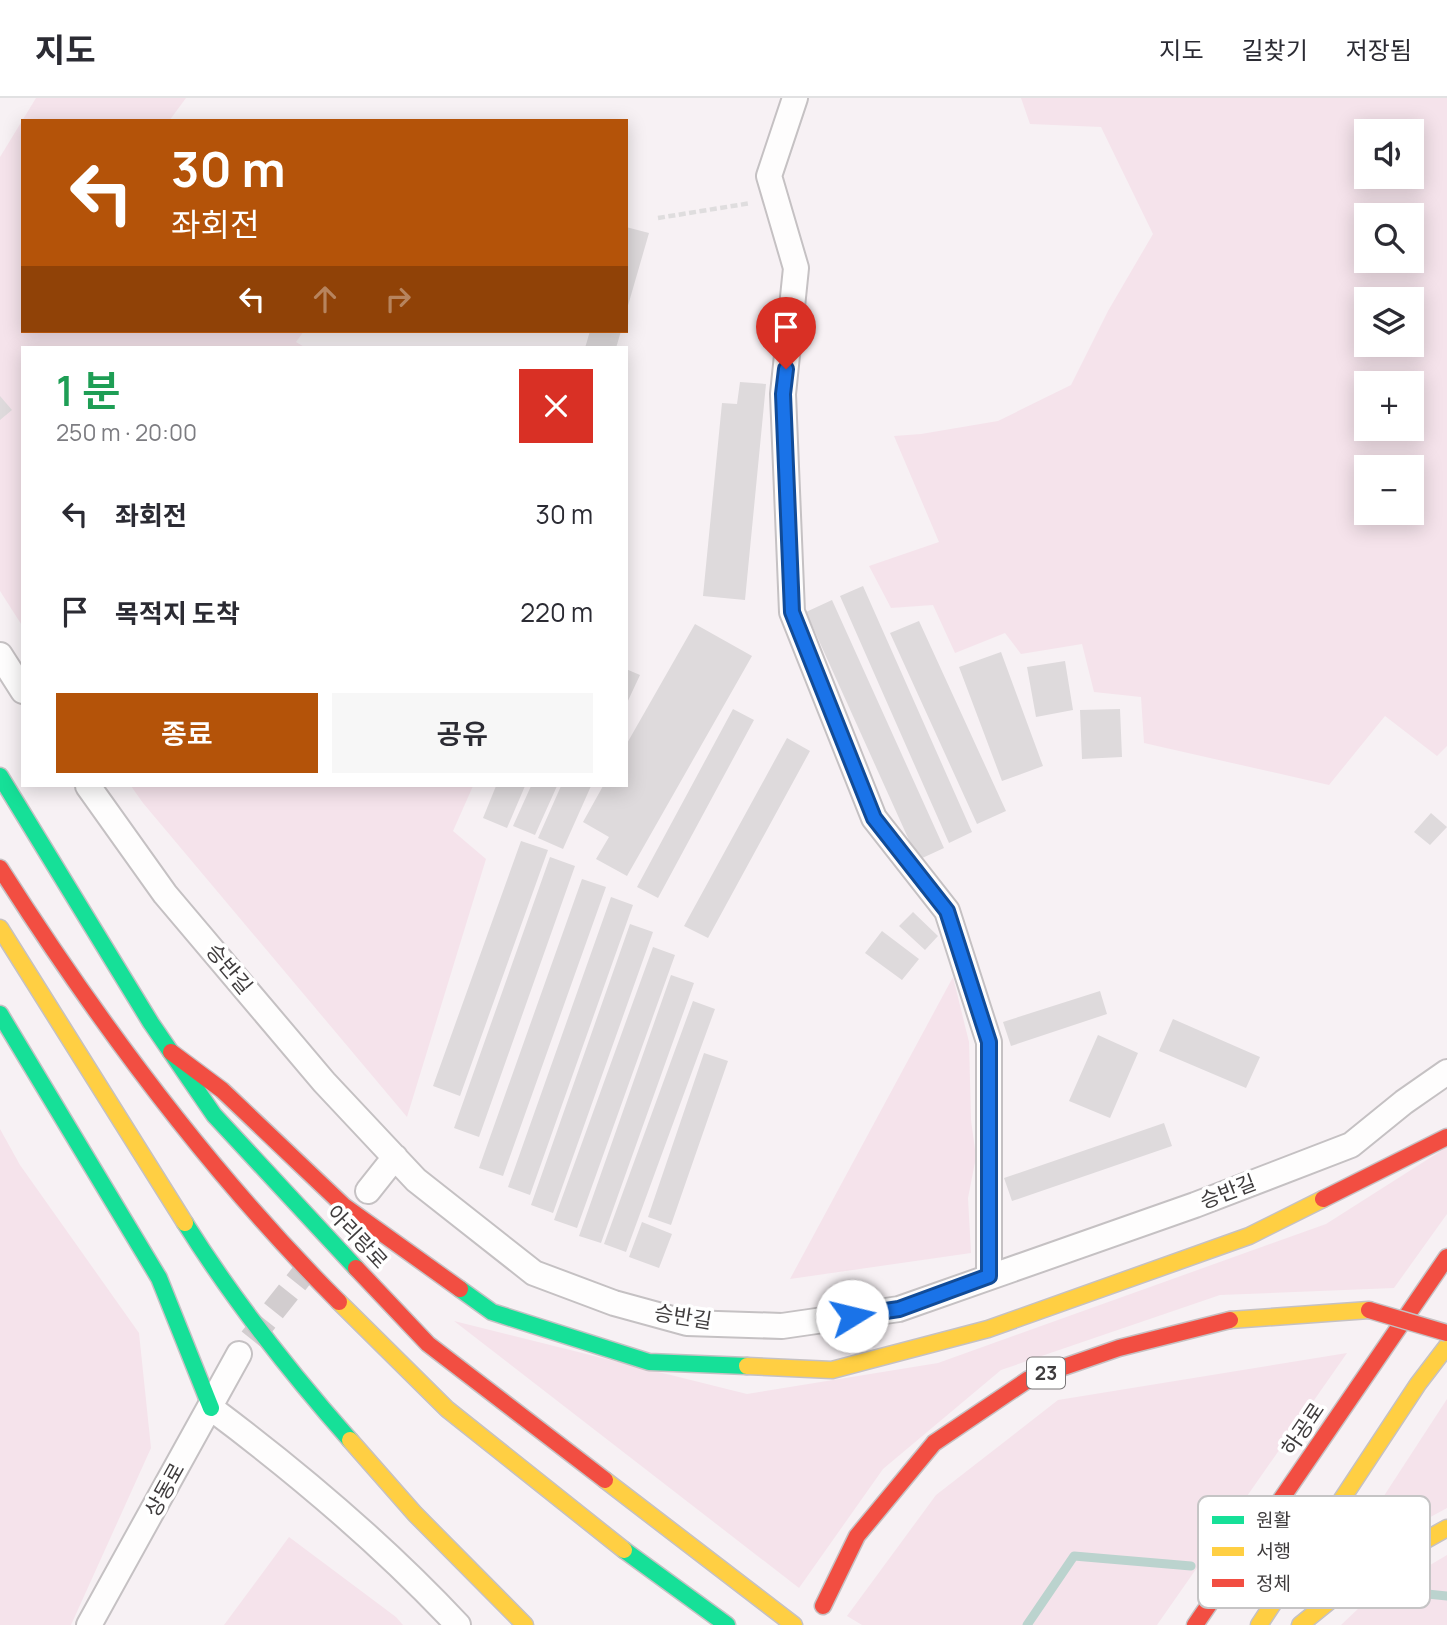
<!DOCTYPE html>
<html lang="ko">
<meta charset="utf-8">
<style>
:root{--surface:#fff;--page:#f7f7f7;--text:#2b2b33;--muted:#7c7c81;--line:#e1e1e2;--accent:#b45309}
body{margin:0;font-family:Manrope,"Noto Sans KR",sans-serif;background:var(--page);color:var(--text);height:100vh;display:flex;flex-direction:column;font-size:26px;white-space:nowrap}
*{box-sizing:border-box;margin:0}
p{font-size:23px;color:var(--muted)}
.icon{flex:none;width:38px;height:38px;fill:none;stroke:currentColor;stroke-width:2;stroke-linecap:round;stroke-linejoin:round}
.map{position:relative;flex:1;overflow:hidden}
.side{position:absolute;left:21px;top:248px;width:607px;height:441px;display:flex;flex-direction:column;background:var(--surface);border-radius:0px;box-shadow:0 4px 18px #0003}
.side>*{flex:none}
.top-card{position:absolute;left:21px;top:21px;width:607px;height:214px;border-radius:0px;box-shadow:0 4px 18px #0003;background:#b45309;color:#fff;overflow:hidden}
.buttons{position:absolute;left:1354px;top:21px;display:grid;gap:14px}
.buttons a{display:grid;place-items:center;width:70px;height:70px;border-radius:0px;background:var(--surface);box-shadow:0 4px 18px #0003;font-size:35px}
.pin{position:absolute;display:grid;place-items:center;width:60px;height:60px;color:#fff;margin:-72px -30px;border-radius:50% 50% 50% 0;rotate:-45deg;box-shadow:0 0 7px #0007}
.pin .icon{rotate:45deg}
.me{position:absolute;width:77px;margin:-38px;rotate:81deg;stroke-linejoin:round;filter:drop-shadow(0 0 5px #0008)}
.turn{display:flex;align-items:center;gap:24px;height:147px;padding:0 35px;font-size:32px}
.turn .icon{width:91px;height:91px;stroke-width:2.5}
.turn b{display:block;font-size:49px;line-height:60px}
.lanes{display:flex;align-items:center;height:66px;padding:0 35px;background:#0003;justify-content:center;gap:35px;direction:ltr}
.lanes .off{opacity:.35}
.round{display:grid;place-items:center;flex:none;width:74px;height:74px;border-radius:0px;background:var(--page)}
.head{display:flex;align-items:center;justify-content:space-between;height:119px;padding:0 35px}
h1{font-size:42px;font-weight:600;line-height:52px;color:#1e9e55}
.button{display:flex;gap:14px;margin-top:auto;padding:14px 35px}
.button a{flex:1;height:80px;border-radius:0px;background:var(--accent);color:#fff;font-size:28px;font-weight:600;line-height:80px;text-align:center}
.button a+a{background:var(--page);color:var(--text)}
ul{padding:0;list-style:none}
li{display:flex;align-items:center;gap:21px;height:98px;padding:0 35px}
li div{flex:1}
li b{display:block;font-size:26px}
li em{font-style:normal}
header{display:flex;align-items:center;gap:42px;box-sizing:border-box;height:98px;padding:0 35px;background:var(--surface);border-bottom:2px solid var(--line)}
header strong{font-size:33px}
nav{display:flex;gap:38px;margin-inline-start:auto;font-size:24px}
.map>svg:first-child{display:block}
</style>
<header>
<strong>지도</strong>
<nav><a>지도</a><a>길찾기</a><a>저장됨</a></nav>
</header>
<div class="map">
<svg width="1447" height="1527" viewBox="0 0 1447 1527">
<rect width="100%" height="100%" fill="#f7f1f4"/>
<path fill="#f5e3eb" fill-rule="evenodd" d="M36 0H186L169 23H23V233H304L296 244 306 250H23V529L0 493V59Z
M1021 0H1447V648L1437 658 1385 618 1329 687 1144 645 1141 599 1094 594 1082 546 1021 556 1005 535 955 555 933 507 891 510 869 468 939 444 894 338 921 336 998 323 1071 287 1108 213 1153 136 1101 29 1030 26ZM1367 33H1412V79H1367ZM1367 117H1412V163H1367ZM1367 201H1412V247H1367ZM1367 285H1412V331H1367ZM1367 369H1412V415H1367Z
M131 688H473L453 733 486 761 407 1019 143 705Z
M953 879 969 944 971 1022 976 1059 968 1100 971 1155 790 1181Z
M0 1031 20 1067 139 1235 151 1350 71 1527H0Z
M1447 1049V1116L1394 1190 1220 1197 1001 1272 883 1371 799 1490 454 1223 747 1296 938 1265 1326 1126Z
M1347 1255 1157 1527H862L847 1518 936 1397 1058 1302Z
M1447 1301V1410L1337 1470Z
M289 1439 396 1519 403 1527H224Z
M1447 1457V1527H1341L1361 1508Z"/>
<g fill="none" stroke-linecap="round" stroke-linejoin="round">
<path stroke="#bbd3ce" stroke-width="9" d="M1369 1490 1447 1498
M1027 1527 1074 1458 1191 1468"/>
</g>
<path fill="#dedadc" d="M626 129 649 135 627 211H626Z
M590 233H621L616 250H585Z
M740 284 766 286 745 502 703 498 722 305 737 306Z
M0 298 12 312 0 322Z
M863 488 972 734 949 745 840 498Z
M832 502 944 750 918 762 806 514Z
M919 523 1006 713 977 726 890 535Z
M695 526 752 558 627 778 596 761 609 739 583 724 603 688H626V647Z
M1001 554 1043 668 1002 683 959 569Z
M1065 563 1073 612 1036 619 1027 569Z
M626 571 640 577 626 607Z
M733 611 754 622 658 800 637 789Z
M1120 611 1122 659 1082 661 1080 612Z
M787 640 810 653 708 840 684 828Z
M496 688H525L507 730 483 720Z
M531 688H557L535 737 513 728Z
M561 688H591L563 751 538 740Z
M1431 715 1447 729 1430 747 1414 734Z
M521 743 548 752 460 998 433 988Z
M550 759 575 768 479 1039 454 1030Z
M582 781 606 789 503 1078 479 1070Z
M611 799 633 807 530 1097 508 1089Z
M913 814 938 838 925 852 899 828Z
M630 826 653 834 553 1115 531 1107Z
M882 833 919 861 902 882 865 855Z
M653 849 675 857 577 1130 554 1122Z
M671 877 694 885 601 1145 579 1138Z
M1100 893 1107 916 1011 948 1003 924Z
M693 903 715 911 626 1154 604 1146Z
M1173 921 1260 959 1246 990 1159 953Z
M1098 937 1138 955 1110 1020 1069 1003Z
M704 955 728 963 671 1127 648 1119Z
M1164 1025 1172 1048 1012 1103 1004 1080Z
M642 1124 672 1136 659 1170 629 1159Z"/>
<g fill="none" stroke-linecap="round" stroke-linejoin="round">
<path stroke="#d2cdcf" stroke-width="24" stroke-dasharray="24 12" stroke-linecap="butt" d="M251 1241 314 1162"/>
<defs>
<path id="street" d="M795 0 769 78 796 170 783 296 792 514 874 720 947 813 989 944V1178
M0 557 23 593
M88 688 165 796 324 984 416 1082 534 1175 614 1205 687 1225 782 1228 899 1211 1195 1107 1351 1047 1404 1004 1447 974
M368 1093 395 1059
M211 1310C298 1375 383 1447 458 1527
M89 1527 239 1256"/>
<path id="fast" d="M0 678 151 925 214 1017 356 1170
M0 916 159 1180 211 1310
M185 1125C234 1203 290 1274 350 1342
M460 1191 492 1214 649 1264 747 1268
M624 1452 727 1527"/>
<path id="slow" d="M0 830 185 1125
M339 1204 447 1311 624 1452
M1230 1222 1369 1212
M747 1268 832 1272 988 1231 1249 1138 1323 1101
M350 1342 415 1416 525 1527
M605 1382 794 1527
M1259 1527 1418 1286 1447 1248
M1300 1527 1358 1480 1447 1430"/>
<path id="jam" d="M0 770C98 924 210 1075 339 1204
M171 954 222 992 344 1108 460 1191
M1323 1101 1447 1039
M356 1170 428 1246 605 1382
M823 1508 857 1438 934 1345 1029 1281 1119 1250 1230 1222
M1195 1527 1447 1159"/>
</defs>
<use href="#street" stroke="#c5c1c3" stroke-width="28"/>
<use href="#fast" stroke="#c5c1c3" stroke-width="19"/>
<use href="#slow" stroke="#c5c1c3" stroke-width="19"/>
<use href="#jam" stroke="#c5c1c3" stroke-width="19"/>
<path stroke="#dfddde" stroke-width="4.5" stroke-dasharray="7 3.5" stroke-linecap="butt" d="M658 120 751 105"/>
<use href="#street" stroke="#fefdfd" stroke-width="24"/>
<use href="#fast" stroke="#16e098" stroke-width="16"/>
<use href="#slow" stroke="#ffcf43" stroke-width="16"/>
<use href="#jam" stroke="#f24e42" stroke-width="16"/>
<defs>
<path id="jam-bridge" d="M1369 1212 1447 1235"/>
</defs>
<use href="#jam-bridge" stroke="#c5c1c3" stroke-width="19" stroke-linecap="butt"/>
<use href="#jam-bridge" stroke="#f24e42" stroke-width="16"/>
</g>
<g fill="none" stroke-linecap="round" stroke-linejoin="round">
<defs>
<path id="route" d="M786 271 783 296 792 514 874 720 947 813 989 944V1178L899 1211 852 1218"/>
</defs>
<use href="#route" stroke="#114b97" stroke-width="18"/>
<use href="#route" stroke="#1a73e8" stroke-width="12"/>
</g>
<g text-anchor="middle" stroke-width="7" stroke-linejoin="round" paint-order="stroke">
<rect fill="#fff" stroke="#797677" stroke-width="2" x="1027" y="1259.5" width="38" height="31" rx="5"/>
<g font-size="19" font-weight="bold" fill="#3f3c3d">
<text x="1046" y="1282">23</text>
</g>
<g font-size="21" fill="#3f3c3d" stroke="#fff">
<text transform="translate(229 871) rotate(50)" y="7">승반길</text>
<text transform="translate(1228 1094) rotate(-21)" y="7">승반길</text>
<text transform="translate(357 1139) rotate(47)" y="7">아리랑로</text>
<text transform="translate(683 1219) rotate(9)" y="7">승반길</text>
<text transform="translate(1303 1331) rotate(-56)" y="7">하공로</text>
<text transform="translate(165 1392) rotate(-61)" y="7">상동로</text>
</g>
</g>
<rect x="1198" y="1398" width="232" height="112" rx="10" fill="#fff" stroke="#c5c4c5" stroke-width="2"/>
<rect x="1212" y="1418" width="32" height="8" fill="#16e098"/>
<rect x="1212" y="1449" width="32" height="9" fill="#ffcf43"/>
<rect x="1212" y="1481" width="32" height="8" fill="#f24e42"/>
<g font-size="19" fill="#3f3c3d">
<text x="1256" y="1429">원활</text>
<text x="1256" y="1460">서행</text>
<text x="1256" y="1492">정체</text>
</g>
</svg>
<div class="buttons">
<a><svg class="icon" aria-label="sound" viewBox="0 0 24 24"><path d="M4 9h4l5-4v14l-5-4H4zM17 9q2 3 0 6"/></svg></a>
<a><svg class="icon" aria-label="search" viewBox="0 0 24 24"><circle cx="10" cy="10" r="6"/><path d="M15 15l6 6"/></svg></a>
<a><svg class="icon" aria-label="layers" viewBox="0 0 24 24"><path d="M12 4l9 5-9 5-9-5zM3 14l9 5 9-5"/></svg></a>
<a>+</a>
<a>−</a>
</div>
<div class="pin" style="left:786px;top:271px;background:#d93025"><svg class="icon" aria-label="arrive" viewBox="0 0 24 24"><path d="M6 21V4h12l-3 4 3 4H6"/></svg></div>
<svg class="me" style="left:852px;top:1218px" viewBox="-20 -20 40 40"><circle r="19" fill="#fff"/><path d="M0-13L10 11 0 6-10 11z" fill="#1a73e8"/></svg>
<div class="top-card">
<div class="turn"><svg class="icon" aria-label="left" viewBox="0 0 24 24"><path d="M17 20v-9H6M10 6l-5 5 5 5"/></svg><div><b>30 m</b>좌회전</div></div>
<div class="lanes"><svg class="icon" aria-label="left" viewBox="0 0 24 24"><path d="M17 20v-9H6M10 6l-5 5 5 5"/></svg><svg class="icon off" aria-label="ahead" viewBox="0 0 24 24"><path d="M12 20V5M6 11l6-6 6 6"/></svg><svg class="icon off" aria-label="right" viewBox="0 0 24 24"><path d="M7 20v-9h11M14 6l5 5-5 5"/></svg></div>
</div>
<section class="side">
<div class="head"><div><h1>1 분</h1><p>250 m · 20:00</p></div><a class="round" style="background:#d93025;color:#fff"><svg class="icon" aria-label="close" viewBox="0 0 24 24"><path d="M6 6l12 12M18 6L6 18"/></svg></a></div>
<ul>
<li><svg class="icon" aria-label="left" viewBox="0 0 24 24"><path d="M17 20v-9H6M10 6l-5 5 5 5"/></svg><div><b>좌회전</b></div><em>30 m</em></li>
<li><svg class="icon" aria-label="arrive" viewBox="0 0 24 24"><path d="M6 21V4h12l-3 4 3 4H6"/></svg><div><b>목적지 도착</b></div><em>220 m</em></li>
</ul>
<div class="button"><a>종료</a><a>공유</a></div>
</section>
</div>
